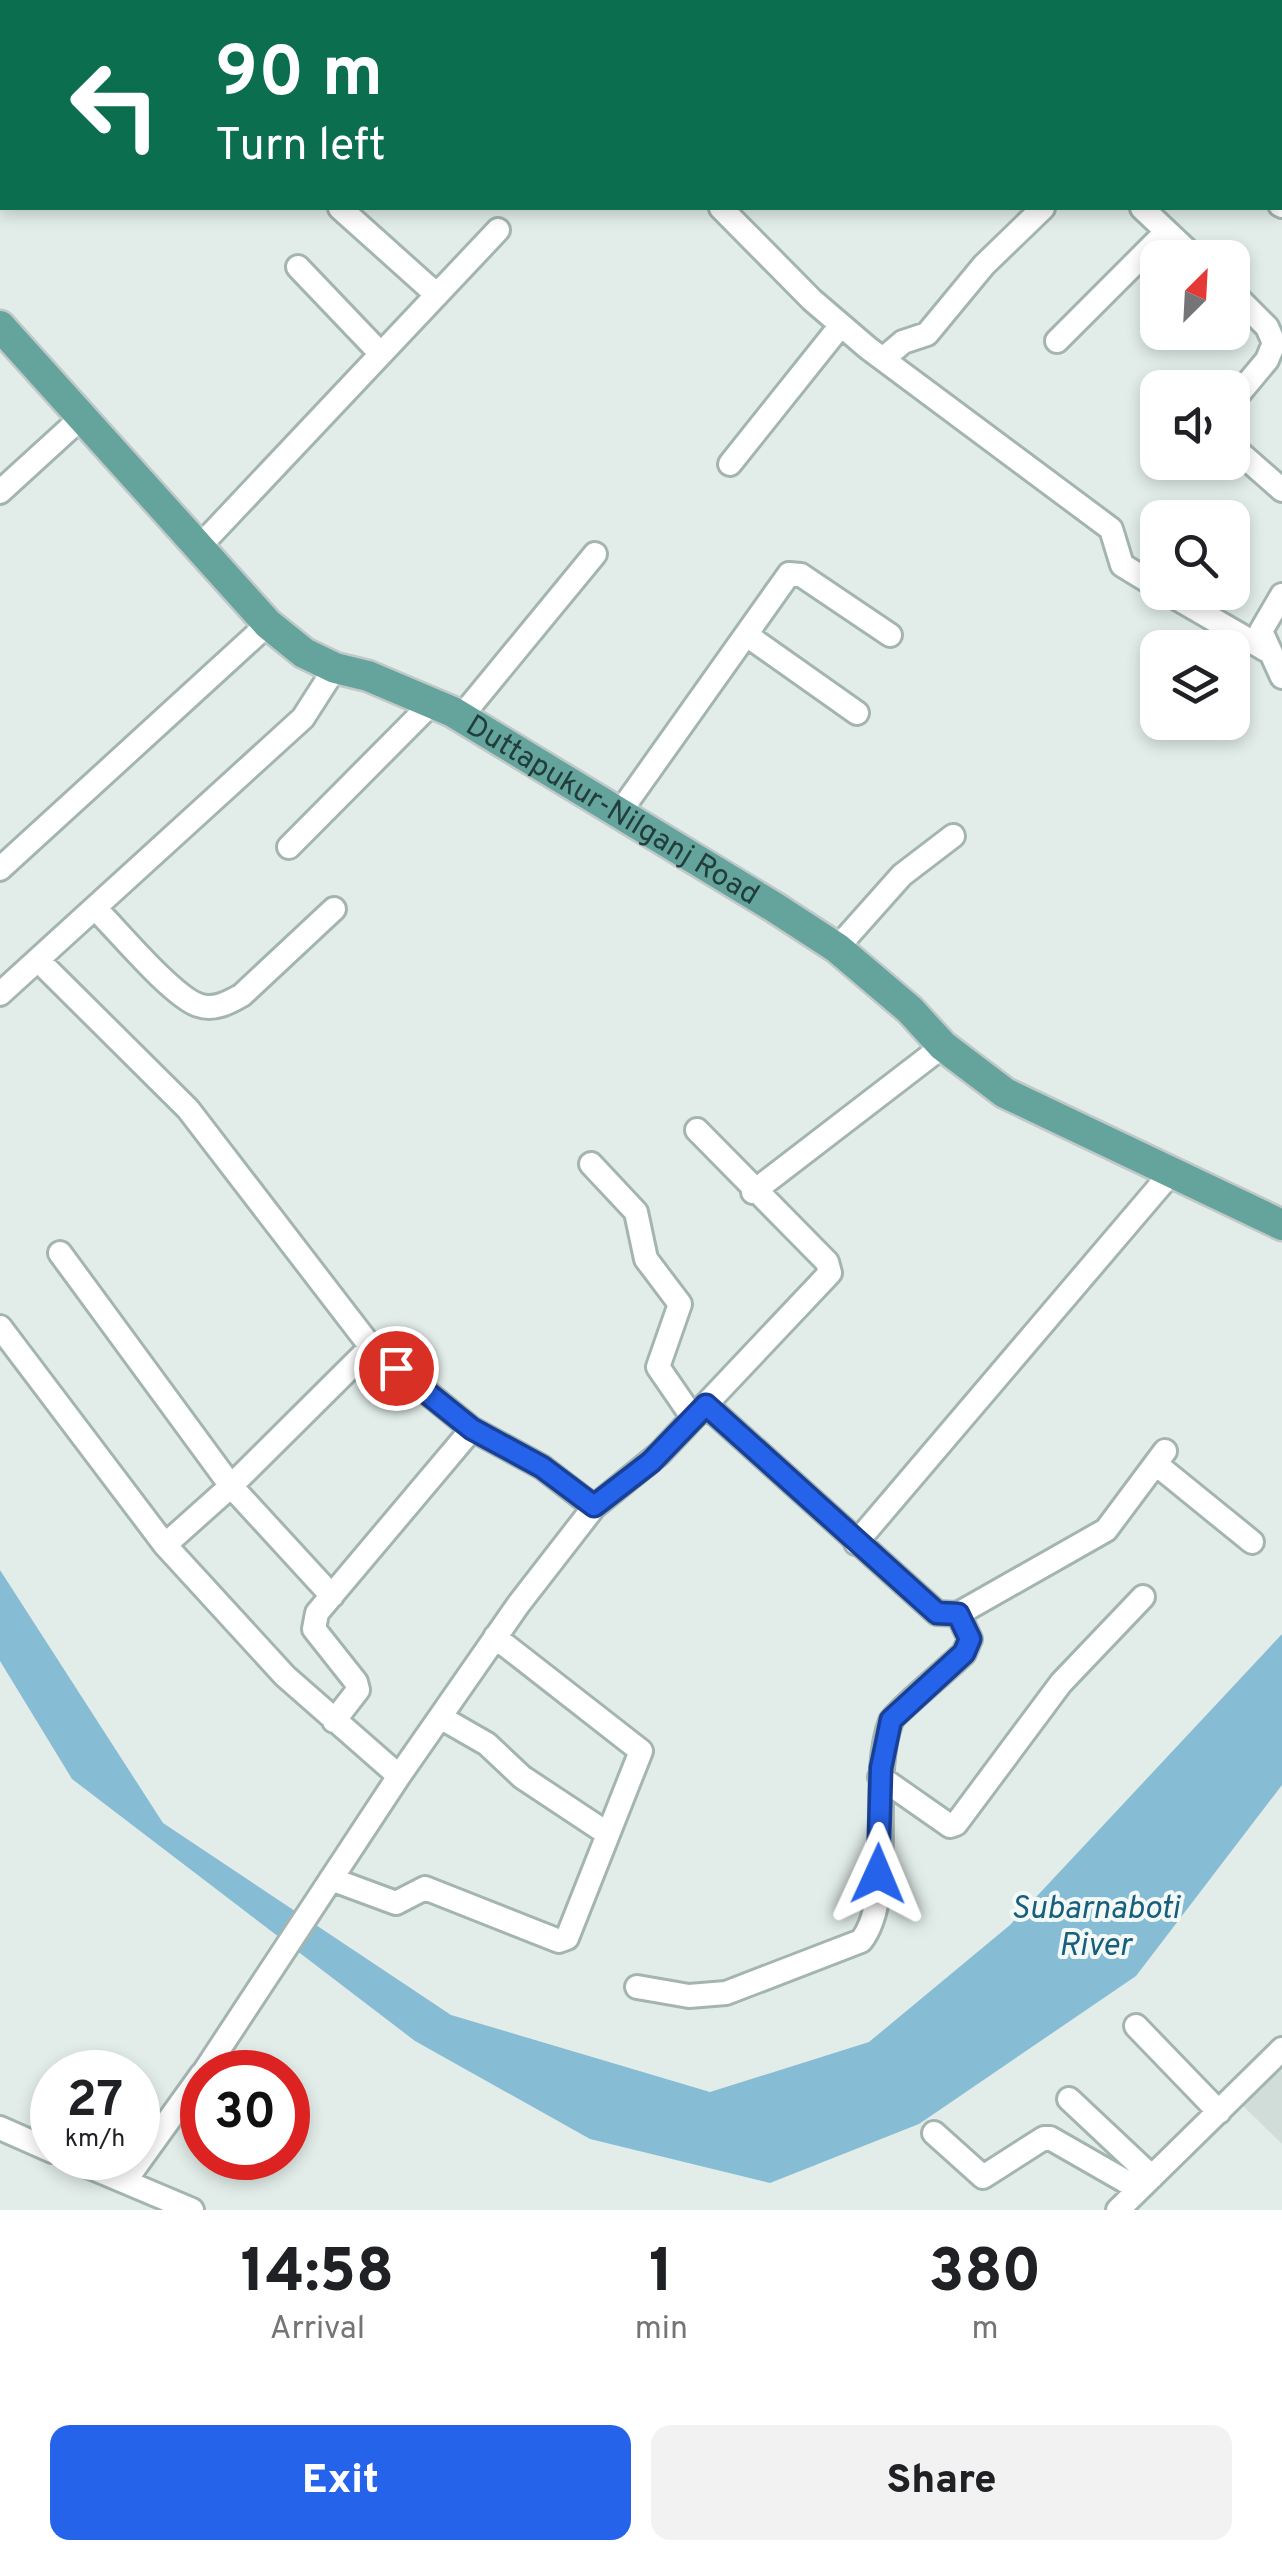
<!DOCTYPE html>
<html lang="en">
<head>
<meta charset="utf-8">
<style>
	:root { --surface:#fff; --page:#f2f2f2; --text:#202124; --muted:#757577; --accent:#2563eb }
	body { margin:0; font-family:Overpass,sans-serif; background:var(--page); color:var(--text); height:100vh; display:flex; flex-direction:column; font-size:38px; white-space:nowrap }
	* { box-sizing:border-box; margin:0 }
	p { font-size:32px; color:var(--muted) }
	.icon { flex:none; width:55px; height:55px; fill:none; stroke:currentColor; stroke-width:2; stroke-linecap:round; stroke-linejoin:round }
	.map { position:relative; height:2210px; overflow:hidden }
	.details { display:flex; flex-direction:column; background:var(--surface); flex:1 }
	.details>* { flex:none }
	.hud { position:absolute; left:0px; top:0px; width:1282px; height:210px; box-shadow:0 5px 15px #0003; background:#0b6e4f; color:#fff; overflow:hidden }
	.needle { width:65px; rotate:24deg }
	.controls { position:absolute; left:1140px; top:240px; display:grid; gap:20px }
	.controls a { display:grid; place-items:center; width:110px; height:110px; border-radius:20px; background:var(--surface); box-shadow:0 5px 15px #0003; font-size:50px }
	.speed { position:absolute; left:30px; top:2050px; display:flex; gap:20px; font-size:50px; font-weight:700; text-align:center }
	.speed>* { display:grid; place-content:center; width:130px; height:130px; border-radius:50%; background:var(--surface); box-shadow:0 5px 15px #0003; line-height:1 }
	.speed small { font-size:25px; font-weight:400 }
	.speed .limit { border:15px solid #d22; background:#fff; color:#111 }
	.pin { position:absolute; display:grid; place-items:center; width:85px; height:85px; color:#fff; margin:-42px; border:5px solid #fff; border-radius:50%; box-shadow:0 2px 10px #0007 }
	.me { position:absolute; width:110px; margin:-55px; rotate:1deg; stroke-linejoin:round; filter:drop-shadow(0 0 8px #0008) }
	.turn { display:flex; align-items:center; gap:35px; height:210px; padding:0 50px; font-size:45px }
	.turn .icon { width:130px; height:130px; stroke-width:2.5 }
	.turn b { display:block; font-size:70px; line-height:85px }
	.eta { display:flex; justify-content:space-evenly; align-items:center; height:170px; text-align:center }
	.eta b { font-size:60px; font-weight:800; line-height:70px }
	.primary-button { display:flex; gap:20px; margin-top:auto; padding:20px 50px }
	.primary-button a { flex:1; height:115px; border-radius:20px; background:var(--accent); color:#fff; font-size:40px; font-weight:800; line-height:115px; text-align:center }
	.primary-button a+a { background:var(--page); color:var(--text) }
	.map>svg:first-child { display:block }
	.built { fill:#d0ddd9 }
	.water { fill:#87bdd4 }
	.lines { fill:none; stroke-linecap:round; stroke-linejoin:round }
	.minor-casing { stroke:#a4b5b1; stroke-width:28 }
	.major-casing { stroke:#c1c9c8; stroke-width:35 }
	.minor { stroke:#fff; stroke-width:22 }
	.major { stroke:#64a49d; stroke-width:30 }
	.route-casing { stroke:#184099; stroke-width:25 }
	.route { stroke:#2563eb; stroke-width:18 }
	.labels { text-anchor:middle; stroke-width:8; stroke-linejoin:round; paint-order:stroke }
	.street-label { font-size:30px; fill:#213e3b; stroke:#f2f9f7 }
	.water-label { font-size:32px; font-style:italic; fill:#185e7d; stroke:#f2f9f7 }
</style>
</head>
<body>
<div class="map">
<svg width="1282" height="2210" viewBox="0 0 1282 2210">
	<rect width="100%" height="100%" fill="#e2ede9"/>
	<path class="built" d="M1282 2064V2144L1242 2105Z"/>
	<path class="water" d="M0 1570 163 1823 451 2015 710 2092 869 2042 1010 1925 1282 1634V1785L1136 1976 919 2124 770 2183 590 2139 415 2041 72 1779 0 1661Z"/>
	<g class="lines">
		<g class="minor-casing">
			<path id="minor" d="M799 0 801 2
				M118 2 119 0
				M487 2 490 0
				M1233 2 1235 0
				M0 77 2 79
				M1280 87 1282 89
				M0 161 2 159
				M1280 205 1282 206
				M340 208 437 295
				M721 208 812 300 868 348 1111 529 1122 565 1158 587
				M1142 208 1195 258
				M298 267 381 354
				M1232 292 1267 327 1274 343 1267 360 1232 402
				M1057 341 1166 232
				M883 359 903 342 927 334 984 265 1043 208
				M1232 446 1282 490
				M730 464 841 325
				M0 492 81 418
				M200 546 498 230
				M1166 592 1266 650
				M1282 595 1261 631 1282 677
				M748 636 857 713
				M461 717 595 554
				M620 812 789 574 801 575 890 635
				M289 847 432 703
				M0 869 268 624
				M96 909C118 931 172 996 198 1005 214 1011 230 1002 242 995L334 909
				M837 948 902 875 953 836
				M38 960 188 1109 371 1347 472 1429 542 1467 594 1507
				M0 994 303 718 335 668
				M591 1164 636 1212 646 1259 680 1304 658 1367 693 1418
				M753 1192 943 1046
				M60 1253 231 1486 332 1596
				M0 1327 165 1545 285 1676 399 1776
				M706 1405 937 1613 958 1614 1106 1530 1165 1451
				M1156 1464 1252 1542
				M856 1543 1171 1173
				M165 1545 231 1486 371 1347
				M440 1717 487 1744 522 1777 608 1834
				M334 1721 358 1690 356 1682 314 1629 317 1613 472 1429
				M880 1777 950 1826 956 1824 1061 1683 1143 1597
				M331 1879 396 1903 425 1888 559 1941 567 1938 641 1751 495 1637
				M637 1987 689 1996 726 1993 861 1941C897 1896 868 1780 891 1721 894 1714 952 1665 964 1653L970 1639 958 1614
				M1136 2026 1219 2112
				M204 2072 399 1776 518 1605 594 1507 659 1454 830 1273 827 1262 697 1130
				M1069 2099 1152 2177
				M0 2128 52 2151
				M934 2133 983 2177 1044 2138H1050L1139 2189
				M69 2158 192 2210
				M125 2181 202 2074
				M1118 2210 1282 2049"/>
		</g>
		<g class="major-casing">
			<g id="major">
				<path id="s1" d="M0 326 268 624 304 653 335 668 368 676 453 712 774 907 837 948 910 1010 943 1046 1005 1093 1282 1225"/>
			</g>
		</g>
		<use href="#minor" class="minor"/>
		<use href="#major" class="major"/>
	</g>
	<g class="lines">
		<g class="route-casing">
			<path id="route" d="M396 1368 472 1429 542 1467 594 1506 651 1462 706 1405 937 1613 958 1614 970 1639 964 1653 891 1720 881 1768 878 1874"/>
		</g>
		<use href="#route" class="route"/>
	</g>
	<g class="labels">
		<g class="street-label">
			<text dy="10" stroke="none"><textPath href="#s1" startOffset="795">Duttapukur-Nilganj Road</textPath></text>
		</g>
		<g class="water-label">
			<text x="1095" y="1918">Subarnaboti<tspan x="1095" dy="37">River</tspan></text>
		</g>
	</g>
</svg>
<div class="controls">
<a><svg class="needle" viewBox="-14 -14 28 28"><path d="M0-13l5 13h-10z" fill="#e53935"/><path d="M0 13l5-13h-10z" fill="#757577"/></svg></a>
<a><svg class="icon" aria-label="sound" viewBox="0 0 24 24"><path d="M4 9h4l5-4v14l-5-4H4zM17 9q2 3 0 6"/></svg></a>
<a><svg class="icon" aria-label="search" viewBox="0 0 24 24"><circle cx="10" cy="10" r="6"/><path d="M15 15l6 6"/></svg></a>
<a><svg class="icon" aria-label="layers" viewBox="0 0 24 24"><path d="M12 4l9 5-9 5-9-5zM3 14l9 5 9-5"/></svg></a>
</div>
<div class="speed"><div>27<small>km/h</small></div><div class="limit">30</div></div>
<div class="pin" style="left:396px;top:1368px;background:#d93025"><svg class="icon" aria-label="arrive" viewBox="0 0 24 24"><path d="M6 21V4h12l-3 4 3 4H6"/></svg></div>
<svg class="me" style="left:878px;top:1874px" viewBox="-20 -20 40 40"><path d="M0-17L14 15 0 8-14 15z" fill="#2563eb" stroke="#fff" stroke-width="4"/></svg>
<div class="hud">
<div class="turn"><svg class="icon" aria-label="left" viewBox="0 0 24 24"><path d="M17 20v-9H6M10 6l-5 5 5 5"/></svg><div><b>90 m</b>Turn left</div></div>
</div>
</div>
<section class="details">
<div class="eta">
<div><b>14:58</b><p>Arrival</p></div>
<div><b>1</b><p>min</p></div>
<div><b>380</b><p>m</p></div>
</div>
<div class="primary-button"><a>Exit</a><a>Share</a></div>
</section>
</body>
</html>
